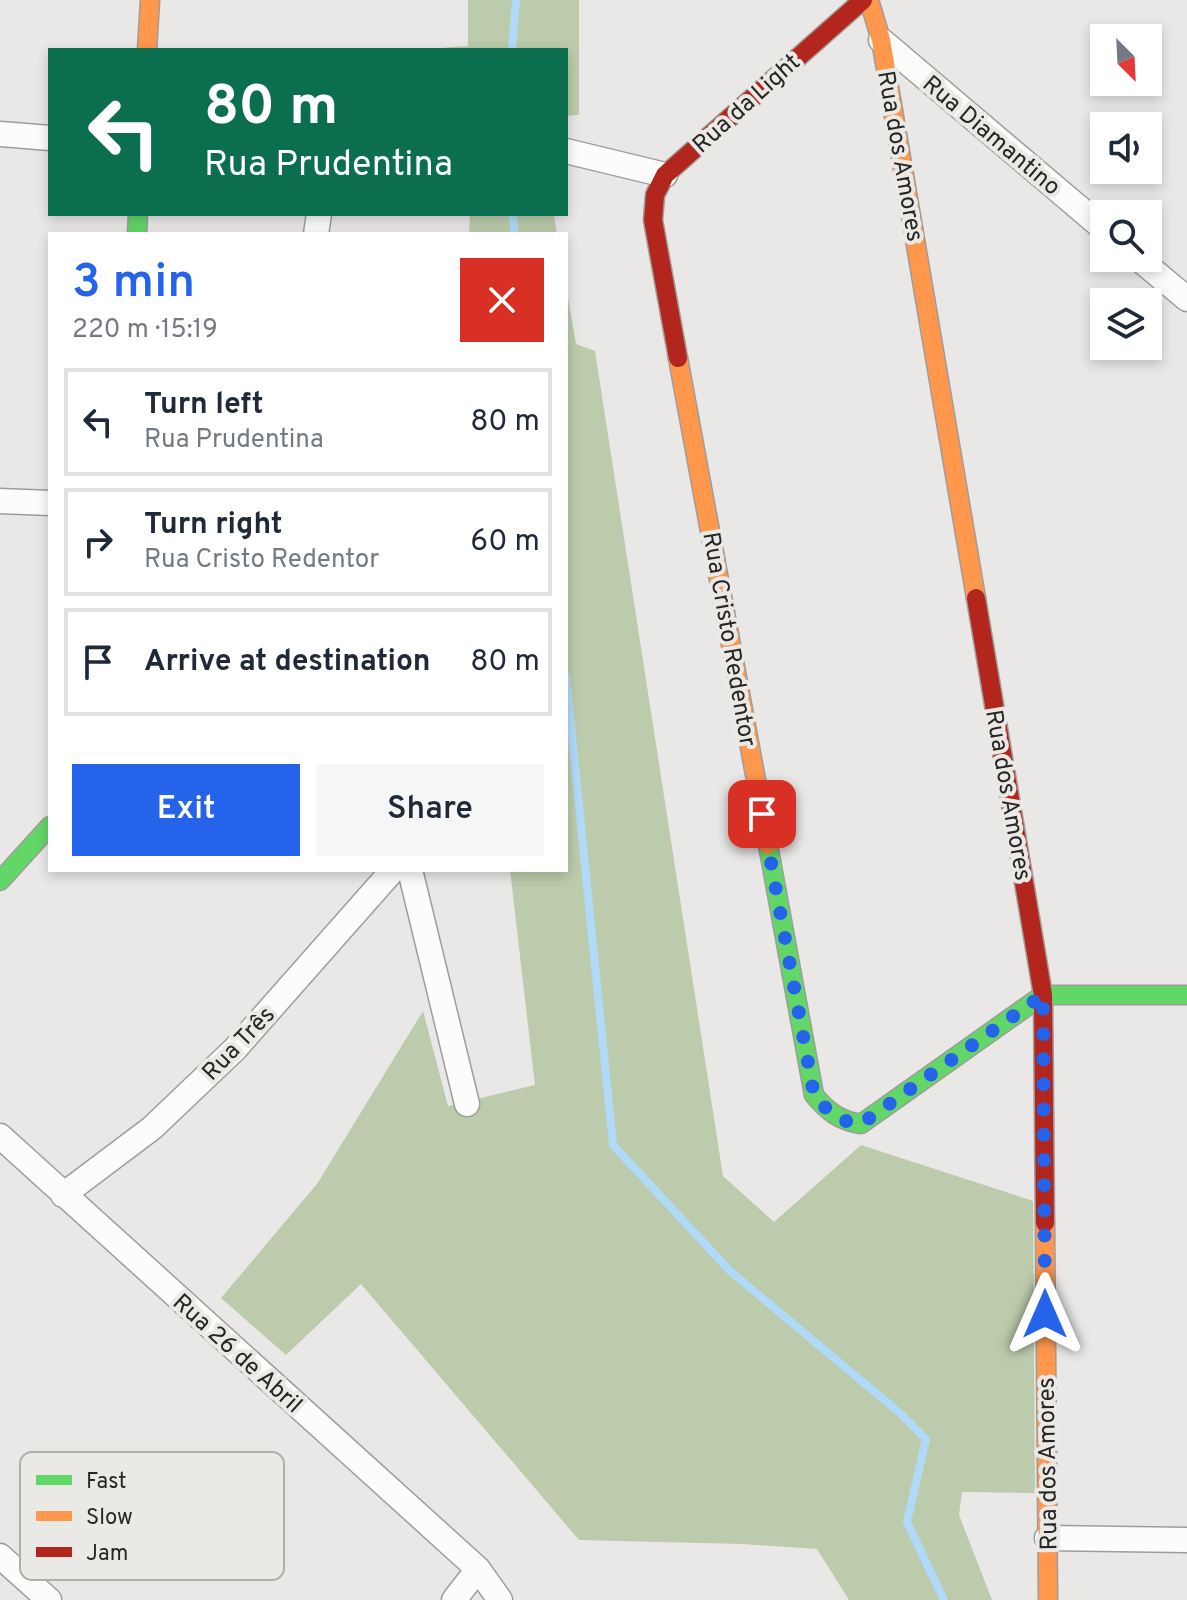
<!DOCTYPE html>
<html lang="en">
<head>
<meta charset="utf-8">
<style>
	:root { --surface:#fff; --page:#f6f6f7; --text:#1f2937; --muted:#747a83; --line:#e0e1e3; --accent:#2563eb }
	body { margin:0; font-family:Overpass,sans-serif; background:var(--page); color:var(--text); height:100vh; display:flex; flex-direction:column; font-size:30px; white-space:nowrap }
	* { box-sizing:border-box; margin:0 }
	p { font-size:26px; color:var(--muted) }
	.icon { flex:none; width:44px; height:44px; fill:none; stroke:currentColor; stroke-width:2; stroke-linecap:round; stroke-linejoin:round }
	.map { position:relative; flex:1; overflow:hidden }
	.panel { position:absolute; left:48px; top:232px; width:520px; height:640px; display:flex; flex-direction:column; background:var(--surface); border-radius:0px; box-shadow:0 4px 12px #0003 }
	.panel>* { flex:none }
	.guide { position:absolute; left:48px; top:48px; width:520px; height:168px; border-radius:0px; box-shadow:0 4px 12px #0003; background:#0b6e4f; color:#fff; overflow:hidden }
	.needle { width:52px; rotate:156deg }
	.controls { position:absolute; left:1090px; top:24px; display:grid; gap:16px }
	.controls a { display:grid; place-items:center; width:72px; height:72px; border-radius:0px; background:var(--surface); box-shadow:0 4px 12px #0003; font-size:40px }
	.pin { position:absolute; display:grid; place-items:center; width:68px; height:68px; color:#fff; margin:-34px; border-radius:16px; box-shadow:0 4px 12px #0006 }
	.me { position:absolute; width:88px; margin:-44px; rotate:0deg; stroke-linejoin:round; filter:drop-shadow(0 0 6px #0008) }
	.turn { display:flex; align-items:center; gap:28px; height:168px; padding:0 24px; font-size:36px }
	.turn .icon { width:104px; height:104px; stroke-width:2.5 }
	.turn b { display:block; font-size:56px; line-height:68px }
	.round { display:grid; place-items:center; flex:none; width:84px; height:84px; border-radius:0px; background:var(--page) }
	.summary { display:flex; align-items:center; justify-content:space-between; height:136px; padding:0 24px }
	h1 { font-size:48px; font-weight:600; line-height:60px; color:var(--accent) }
	.primary-button { display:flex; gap:16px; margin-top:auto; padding:16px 24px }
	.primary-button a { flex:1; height:92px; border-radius:0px; background:var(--accent); color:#fff; font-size:32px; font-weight:600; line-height:92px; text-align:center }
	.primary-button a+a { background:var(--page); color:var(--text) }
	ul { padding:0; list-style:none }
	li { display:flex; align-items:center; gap:24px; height:108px; margin:0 16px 12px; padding:0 8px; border:4px solid var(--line); border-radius:0px }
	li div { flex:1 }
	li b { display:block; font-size:30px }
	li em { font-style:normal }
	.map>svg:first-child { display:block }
	.forest { fill:#bbcbab }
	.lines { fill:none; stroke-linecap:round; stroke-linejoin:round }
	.stream { stroke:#b1daf8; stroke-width:8 }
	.street-casing { stroke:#9e9d9c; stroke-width:27 }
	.fast-casing { stroke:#9e9d9c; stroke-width:21 }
	.slow-casing { stroke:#9e9d9c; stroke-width:21 }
	.jam-casing { stroke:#9e9d9c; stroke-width:21 }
	.street { stroke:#fcfcfb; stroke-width:24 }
	.fast { stroke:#63d668; stroke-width:18 }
	.slow { stroke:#ff974d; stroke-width:18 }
	.jam { stroke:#b3261e; stroke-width:18 }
	.route { stroke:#2563eb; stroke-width:14; stroke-dasharray:0 25.2 }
	.labels { text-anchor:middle; stroke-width:8; stroke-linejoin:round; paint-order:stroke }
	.street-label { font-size:24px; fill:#262624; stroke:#ebe9e5 }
	.key { fill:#ebe9e5; stroke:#b0aeab; stroke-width:2 }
	.key-label { font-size:22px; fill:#262624 }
</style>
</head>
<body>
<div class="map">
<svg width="1187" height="1600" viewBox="0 0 1187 1600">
	<rect width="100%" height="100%" fill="#eae8e6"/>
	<path class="forest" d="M468 0H579V115L566 116V50H412L468 46Z
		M470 214H554L557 234H469Z
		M566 286 576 344 595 351 723 1176 774 1222 861 1145 1033 1201 1035 1493 962 1492 959 1515 992 1600H849L817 1549 742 1544 579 1540 361 1284 286 1355 221 1298 317 1184 423 1011 448 1106 535 1085 510 870H566Z"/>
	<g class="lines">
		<path class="stream" d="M512 50 516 0
			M512 214 515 234
			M566 676 613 1145 730 1271 900 1413 926 1439 907 1522 944 1600"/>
		<g class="street-casing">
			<path id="street" d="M881 40 1104 229
				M0 134 50 138
				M566 151 665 175
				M316 234 319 214
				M1138 258 1187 299
				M0 501 50 503
				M410 870 467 1104
				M0 1136 478 1569 500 1600
				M63 1195 152 1128 235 1049 393 870
				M1047 1538 1187 1540
				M0 1556 49 1600
				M454 1600 478 1569"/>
		</g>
		<g class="fast-casing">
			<path id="fast" d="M137 234 138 214
				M768 845 814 1095C827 1111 840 1121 861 1124L1043 995H1187
				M0 881 50 826"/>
		</g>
		<g class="slow-casing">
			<path id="slow" d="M869 0 881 40 976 598
				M147 50 150 0
				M678 358 768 845
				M1045 1223 1048 1600"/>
		</g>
		<g class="jam-casing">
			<path id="jam" d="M678 358 653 220 655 195 665 175 863 0
				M976 598 1043 995 1045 1223"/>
		</g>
		<use href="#street" class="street"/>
		<use href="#fast" class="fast"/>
		<use href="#slow" class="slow"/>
		<use href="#jam" class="jam"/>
	</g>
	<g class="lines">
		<path class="route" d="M762 814 814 1095C828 1112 839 1122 861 1124L1043 995 1045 1314"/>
	</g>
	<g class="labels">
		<g class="street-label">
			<text transform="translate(746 103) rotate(-42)" y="8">Rua da Light</text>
			<text transform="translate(992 135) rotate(40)" y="8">Rua Diamantino</text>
			<text transform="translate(901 156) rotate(80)" y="8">Rua dos Amores</text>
			<text transform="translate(730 639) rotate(80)" y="8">Rua Cristo Redentor</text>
			<text transform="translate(1009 795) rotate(80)" y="8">Rua dos Amores</text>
			<text transform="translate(238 1043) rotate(-46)" y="8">Rua Três</text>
			<text transform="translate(238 1353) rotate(42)" y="8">Rua 26 de Abril</text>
			<text transform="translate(1047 1464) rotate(-91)" y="8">Rua dos Amores</text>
		</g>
	</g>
	<rect x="20" y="1452" width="264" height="128" rx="12" class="key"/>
	<rect x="36" y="1475" width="36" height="10" fill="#63d668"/>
	<rect x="36" y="1511" width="36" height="10" fill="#ff974d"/>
	<rect x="36" y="1547" width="36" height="10" fill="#b3261e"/>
	<g class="key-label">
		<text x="86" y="1488">Fast</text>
		<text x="86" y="1524">Slow</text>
		<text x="86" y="1560">Jam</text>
	</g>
</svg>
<div class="controls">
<a><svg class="needle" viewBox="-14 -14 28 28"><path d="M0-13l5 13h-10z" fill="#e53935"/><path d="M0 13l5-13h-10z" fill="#747a83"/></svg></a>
<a><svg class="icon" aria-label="sound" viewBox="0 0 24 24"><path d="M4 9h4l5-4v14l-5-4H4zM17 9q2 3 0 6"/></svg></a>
<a><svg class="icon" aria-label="search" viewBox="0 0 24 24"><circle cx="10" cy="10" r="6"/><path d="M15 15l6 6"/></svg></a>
<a><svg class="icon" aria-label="layers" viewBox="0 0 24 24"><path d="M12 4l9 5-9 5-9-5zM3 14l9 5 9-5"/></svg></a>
</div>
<div class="pin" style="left:762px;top:814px;background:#d93025"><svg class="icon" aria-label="arrive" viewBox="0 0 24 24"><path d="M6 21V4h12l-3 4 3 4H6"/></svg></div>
<svg class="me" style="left:1045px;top:1314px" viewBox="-20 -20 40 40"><path d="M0-17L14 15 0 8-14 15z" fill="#2563eb" stroke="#fff" stroke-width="4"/></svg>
<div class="guide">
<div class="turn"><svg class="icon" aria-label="left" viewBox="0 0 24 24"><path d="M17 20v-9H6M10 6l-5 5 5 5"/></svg><div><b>80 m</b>Rua Prudentina</div></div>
</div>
<section class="panel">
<div class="summary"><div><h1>3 min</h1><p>220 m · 15:19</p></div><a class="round" style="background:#d93025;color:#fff"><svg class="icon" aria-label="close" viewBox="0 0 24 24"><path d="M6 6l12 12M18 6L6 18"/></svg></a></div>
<ul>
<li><svg class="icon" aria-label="left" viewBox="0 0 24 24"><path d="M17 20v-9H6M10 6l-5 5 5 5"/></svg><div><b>Turn left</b><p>Rua Prudentina</p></div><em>80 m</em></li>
<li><svg class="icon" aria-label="right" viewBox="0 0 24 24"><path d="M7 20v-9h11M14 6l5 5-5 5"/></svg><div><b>Turn right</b><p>Rua Cristo Redentor</p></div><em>60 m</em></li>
<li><svg class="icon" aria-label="arrive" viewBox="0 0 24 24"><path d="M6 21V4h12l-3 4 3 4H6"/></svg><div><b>Arrive at destination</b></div><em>80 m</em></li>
</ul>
<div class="primary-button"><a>Exit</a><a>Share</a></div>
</section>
</div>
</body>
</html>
